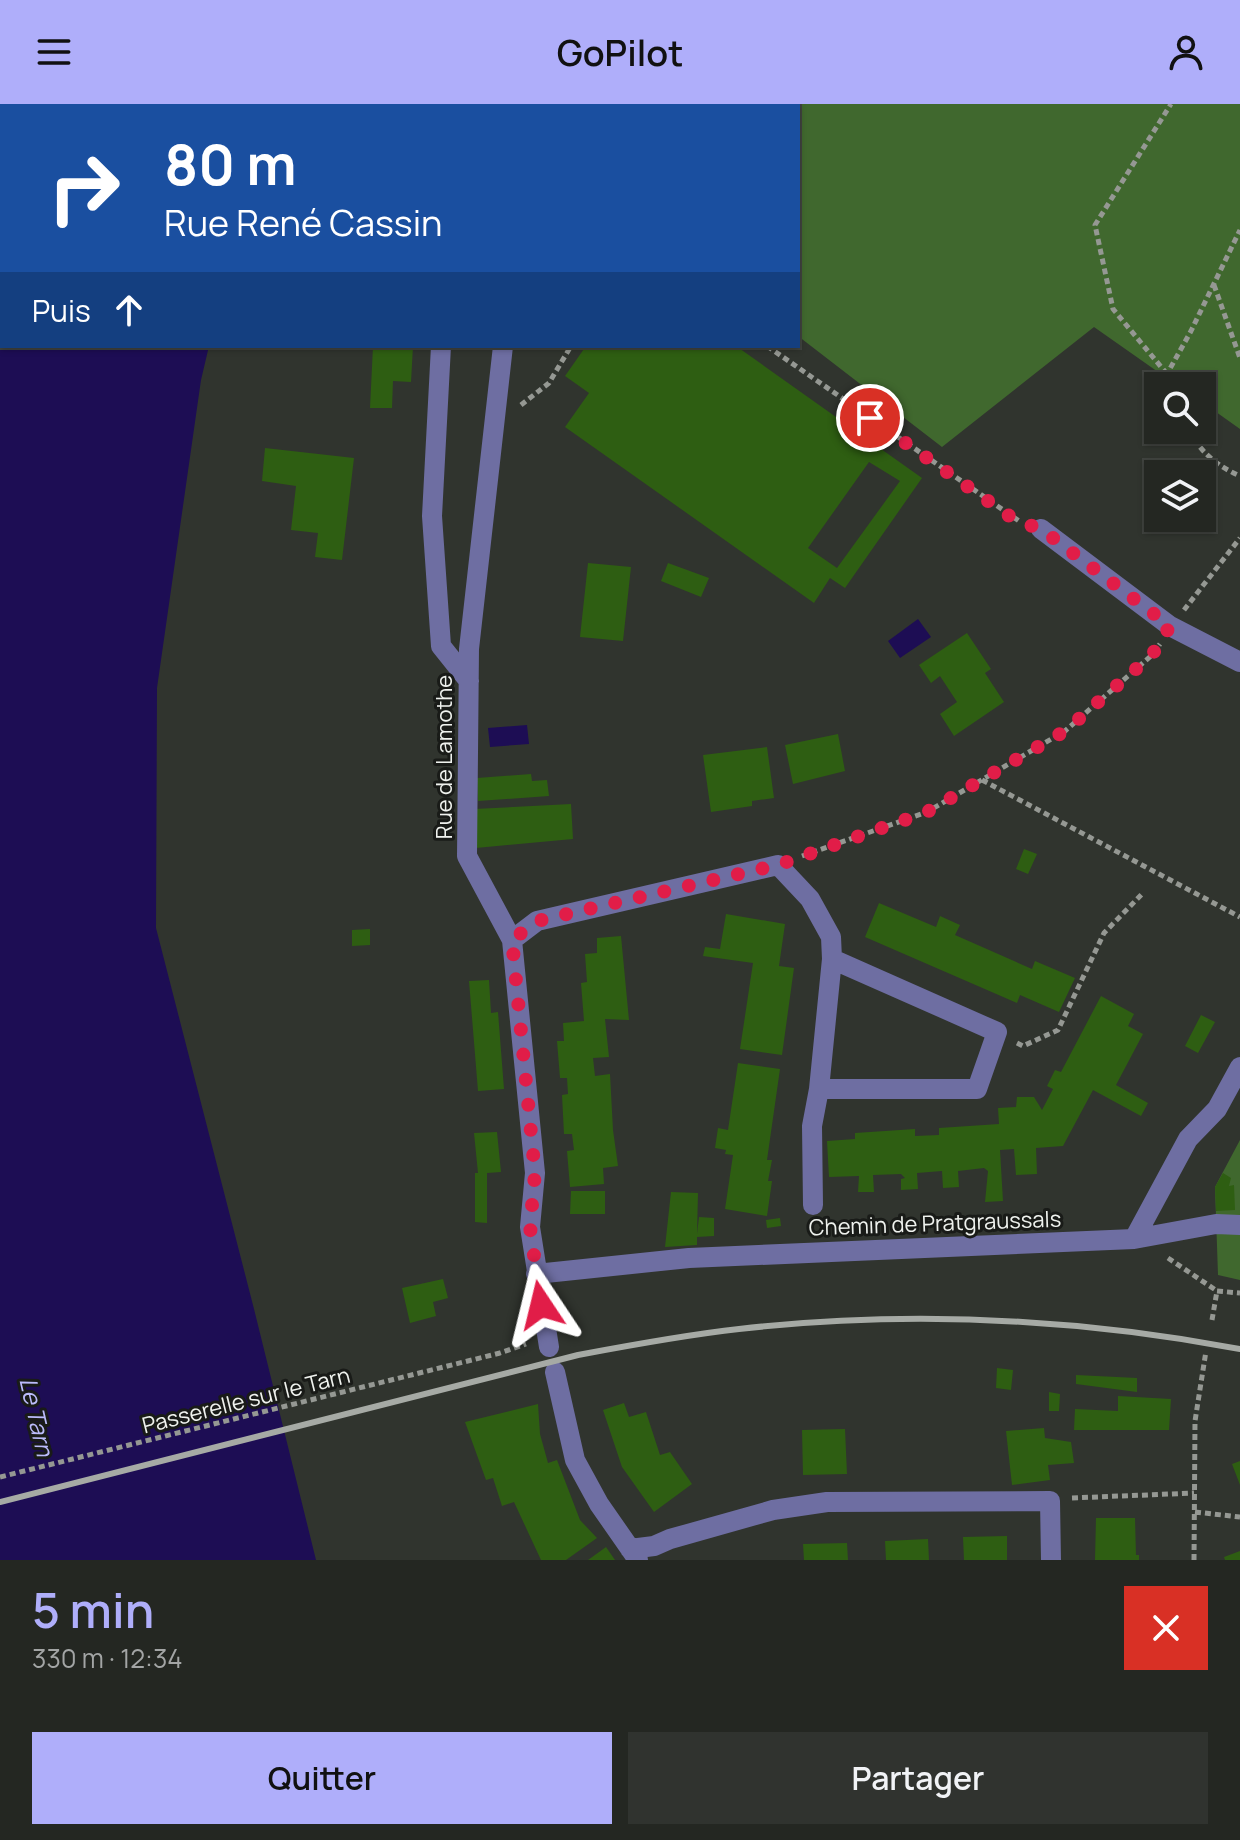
<!DOCTYPE html>
<html lang="fr">
<head>
<meta charset="utf-8">
<style>
	:root { --surface:#242722; --page:#30332f; --text:#f1f3f6; --muted:#a3a5a5; --line:#414440; --accent:#afaefa }
	body { margin:0; font-family:Manrope,sans-serif; background:var(--page); color:var(--text); height:100vh; display:flex; flex-direction:column; font-size:30px; white-space:nowrap }
	* { box-sizing:border-box; margin:0 }
	p { font-size:26px; color:var(--muted) }
	.icon { flex:none; width:44px; height:44px; fill:none; stroke:currentColor; stroke-width:2; stroke-linecap:round; stroke-linejoin:round }
	.map { position:relative; height:1456px; overflow:hidden }
	.side { display:flex; flex-direction:column; background:var(--surface); flex:1 }
	.side>* { flex:none }
	.top-card { position:absolute; left:0px; top:0px; width:800px; height:244px; box-shadow:0 2px 6px #0004,0 0 0 2px var(--line); background:#1a4fa0; color:#fff; overflow:hidden }
	.buttons { position:absolute; left:1144px; top:268px; display:grid; gap:16px }
	.buttons a { display:grid; place-items:center; width:72px; height:72px; border-radius:0px; background:var(--surface); box-shadow:0 2px 6px #0004,0 0 0 2px var(--line); font-size:40px }
	.pin { position:absolute; display:grid; place-items:center; width:68px; height:68px; color:#fff; margin:-34px; border:4px solid #fff; border-radius:50%; box-shadow:0 2px 8px #0007 }
	.me { position:absolute; width:88px; margin:-44px; rotate:350deg; stroke-linejoin:round; filter:drop-shadow(0 0 6px #0008) }
	.turn { display:flex; align-items:center; gap:28px; height:168px; padding:0 32px; font-size:36px }
	.turn .icon { width:104px; height:104px; stroke-width:2.5 }
	.turn b { display:block; font-size:56px; line-height:68px }
	.then { display:flex; align-items:center; height:76px; padding:0 32px; background:#0003; gap:16px; font-size:30px }
	.round { display:grid; place-items:center; flex:none; width:84px; height:84px; border-radius:0px; background:var(--page) }
	.headline { display:flex; align-items:center; justify-content:space-between; height:136px; padding:0 32px }
	h1 { font-size:48px; font-weight:600; line-height:60px; color:var(--accent) }
	.button { display:flex; gap:16px; margin-top:auto; padding:16px 32px }
	.button a { flex:1; height:92px; border-radius:0px; background:var(--accent); color:#111; font-size:32px; font-weight:600; line-height:92px; text-align:center }
	.button a+a { background:var(--page); color:var(--text) }
	header { display:flex; justify-content:space-between; align-items:center; height:104px; padding:0 32px; background:var(--accent); color:#111; font-size:36px; font-weight:600 }
	.map>svg:first-child { display:block }
	.green { fill:#40682e }
	.water { fill:#1d0d54 }
	.building { fill:#2e5e12; fill-rule:evenodd }
	.lines { fill:none; stroke-linecap:round; stroke-linejoin:round }
	.path { stroke:#959893; stroke-width:5; stroke-dasharray:6 4; stroke-linecap:butt }
	.minor { stroke:#6e6ea2; stroke-width:20 }
	.rail { stroke:#a6aaa5; stroke-width:6 }
	.route { stroke:#e11d48; stroke-width:14; stroke-dasharray:0 25.2 }
	.labels { text-anchor:middle; stroke-width:6; stroke-linejoin:round; paint-order:stroke }
	.street-label { font-size:22px; fill:#eff2ee; stroke:#191b18 }
	.water-label { font-size:24px; font-style:italic; fill:#bbbbfa; stroke:#191b18 }
</style>
</head>
<body>
<header><svg class="icon" aria-label="menu" viewBox="0 0 24 24"><path d="M4 6h16M4 12h16M4 18h16"/></svg>GoPilot<svg class="icon" aria-label="person" viewBox="0 0 24 24"><circle cx="12" cy="8" r="4"/><path d="M4 21q1-7 8-7t8 7"/></svg></header>
<div class="map">
<svg width="1240" height="1456" viewBox="0 0 1240 1456">
	<rect width="100%" height="100%" fill="#30342e"/>
	<path class="green" d="M799 0H1240V325L1202 298V282H1178L1094 223 942 343 798 232Z
		M1240 1036V1176L1218 1171 1215 1083Z"/>
	<path class="water" d="M0 0H301L2 2V242H209L201 276 157 584 156 824 254 1205 316 1456H0Z
		M918 515 931 533 900 554 888 537Z
		M527 621 529 640 490 643 488 624Z"/>
	<path class="building" d="M373 242H413L411 278 393 277 392 304H370Z
		M586 242H736L922 374 845 484 830 474 814 499 565 323 589 289 565 272ZM869 358 900 377 837 464 808 444Z
		M265 344 354 354 342 456 315 453 318 429 291 426 296 382 262 377Z
		M588 459 631 463 623 537 580 533Z
		M668 459 709 474 701 493 661 477Z
		M967 529 991 565 985 569 1004 598 954 632 940 610 957 598 940 572 931 579 919 561Z
		M838 630 845 667 793 680 785 641Z
		M767 643 774 694 752 697V702L711 708 703 651Z
		M531 670 532 677 547 676 549 692 478 697 477 674Z
		M571 700 573 735 476 744 474 705Z
		M1024 745 1037 750 1028 770 1016 765Z
		M879 799 936 823 940 812 960 821 955 831 1032 865 1035 857 1075 874 1059 908 1020 891 1017 899 865 833Z
		M726 810 785 820 779 862 794 864 782 951 740 945 753 859 703 852 705 843 720 845Z
		M370 825V841L352 842V826Z
		M621 832 629 916 605 915 609 953 593 954 595 972 610 970 613 1026 618 1062 603 1064 604 1080 570 1083 567 1047 574 1046 572 1030H564L562 991 568 990 567 974H560L557 937H564L563 919 584 917 581 879 587 878 585 850 597 849V834Z
		M489 876 491 909 498 908 504 985 478 987 469 877Z
		M1101 892 1134 910 1128 922 1143 930 1116 981 1148 999 1141 1012 1093 986 1063 1042 1036 1044 1037 1070 1016 1071 1014 1045 1000 1046 1003 1097 985 1098 988 1067 984 1064 958 1067 959 1083 943 1084 942 1067 917 1069 918 1085 901 1086V1075L905 1074 901 1070 873 1071 874 1088H858L859 1072 829 1073 827 1037 855 1035V1029L915 1025V1032L939 1031V1024L999 1020 998 1004 1016 1003 1017 993H1034L1042 1006 1053 985 1047 982 1055 966 1061 968Z
		M1201 911 1215 918 1198 949 1185 942Z
		M738 959 780 965 767 1056H772L768 1077H772L767 1112 725 1105 733 1051 725 1050 726 1046 715 1044 718 1024 728 1026Z
		M497 1028 501 1068 487 1069V1119L475 1118V1069H478L474 1029Z
		M1223 1069 1231 1074 1229 1082 1234 1081 1235 1106 1216 1107 1215 1083Z
		M571 1087H605V1110H570Z
		M671 1088 698 1089 697 1130 699 1113 714 1114V1132L697 1133V1141L665 1143Z
		M780 1114 781 1122 767 1124 766 1116Z
		M443 1175 448 1194 433 1198 436 1212 410 1219 402 1184Z
		M997 1264 1013 1266 1011 1286 996 1284Z
		M1076 1271 1137 1274V1288L1076 1280Z
		M1049 1288 1060 1290 1059 1307H1049Z
		M1118 1292 1171 1295 1169 1326H1074L1075 1305 1118 1307Z
		M624 1299 629 1313 646 1308 660 1351 670 1348 692 1380 654 1408 622 1363 603 1306Z
		M538 1300 540 1330 548 1359 557 1356 580 1416 597 1434 566 1456H541L514 1398 502 1402 493 1374 486 1376 465 1318Z
		M1044 1324 1045 1334 1071 1338 1074 1359 1048 1361 1050 1376 1012 1381 1006 1327Z
		M845 1325 847 1370 803 1371 802 1326Z
		M1240 1357V1381L1232 1360Z
		M1096 1414H1135L1136 1451H1139V1456H1095Z
		M1007 1432V1456H964L963 1433Z
		M928 1435 929 1456H886L885 1437Z
		M847 1439 848 1456H804L803 1440Z
		M606 1443 615 1456H588Z
		M1240 1447V1456H1225L1224 1453Z"/>
	<g class="lines">
		<path class="path" d="M1214 181 1240 254
			M767 242 1019 417
			M1167 270 1113 205 1095 121 1171 0
			M1172 282 1167 270 1191 227 1240 126
			M521 301 549 279 571 242
			M1190 326C1199 348 1219 363 1240 372
			M1184 506 1240 434
			M982 676 1240 813
			M802 752 927 708 1065 627 1152 551 1160 540
			M1017 939 1023 942 1058 926 1104 829 1142 790
			M1168 1154 1217 1187
			M1217 1187 1240 1189
			M1212 1216 1217 1187
			M0 1373 500 1249 526 1240
			M1072 1394 1194 1389
			M1195 1408 1240 1413
			M1194 1456 1195 1317 1206 1247"/>
		<path class="minor" d="M539 2V0
			M707 2 710 0
			M441 242 432 412 441 542 469 577
			M503 242 469 545 467 752 512 836 535 1069 530 1123 549 1243
			M1041 425 1170 522 1240 558
			M512 836 537 817 778 761 810 795 831 833 832 855 819 985 812 1022 813 1101
			M819 985H977L997 928 832 855
			M1134 1135 1188 1035 1217 1005 1240 963
			M536 1170 689 1154 1134 1135 1216 1120 1240 1121
			M555 1268 575 1356 599 1400 638 1456
			M630 1445 654 1442 670 1435 773 1406 827 1398 1050 1397 1051 1456"/>
		<path class="rail" d="M0 1398 578 1251C631 1241 685 1231 739 1225 907 1206 1074 1214 1240 1245"/>
	</g>
	<g class="lines">
		<path class="route" d="M541 1201 530 1123 535 1069 512 836 537 817 778 761 927 708 1065 627 1152 551 1170 522 1041 425 1015 416 870 314"/>
	</g>
	<g class="labels">
		<g class="street-label">
			<text transform="translate(444 653) rotate(-90)" y="8">Rue de Lamothe</text>
			<text transform="translate(935 1119) rotate(-2)" y="8">Chemin de Pratgraussals</text>
			<text transform="translate(246 1296) rotate(-14)" y="8">Passerelle sur le Tarn</text>
		</g>
		<g class="water-label">
			<text transform="translate(36 1313) rotate(77)" y="8">Le Tarn</text>
		</g>
	</g>
</svg>
<div class="buttons">
<a><svg class="icon" aria-label="search" viewBox="0 0 24 24"><circle cx="10" cy="10" r="6"/><path d="M15 15l6 6"/></svg></a>
<a><svg class="icon" aria-label="layers" viewBox="0 0 24 24"><path d="M12 4l9 5-9 5-9-5zM3 14l9 5 9-5"/></svg></a>
</div>
<div class="pin" style="left:870px;top:314px;background:#d93025"><svg class="icon" aria-label="arrive" viewBox="0 0 24 24"><path d="M6 21V4h12l-3 4 3 4H6"/></svg></div>
<svg class="me" style="left:541px;top:1201px" viewBox="-20 -20 40 40"><path d="M0-17L14 15 0 8-14 15z" fill="#e11d48" stroke="#fff" stroke-width="4"/></svg>
<div class="top-card">
<div class="turn"><svg class="icon" aria-label="right" viewBox="0 0 24 24"><path d="M7 20v-9h11M14 6l5 5-5 5"/></svg><div><b>80 m</b>Rue René Cassin</div></div>
<div class="then">Puis<svg class="icon" aria-label="ahead" viewBox="0 0 24 24"><path d="M12 20V5M6 11l6-6 6 6"/></svg></div>
</div>
</div>
<section class="side">
<div class="headline"><div><h1>5 min</h1><p>330 m · 12:34</p></div><a class="round" style="background:#d93025;color:#fff"><svg class="icon" aria-label="close" viewBox="0 0 24 24"><path d="M6 6l12 12M18 6L6 18"/></svg></a></div>
<div class="button"><a>Quitter</a><a>Partager</a></div>
</section>
</body>
</html>
